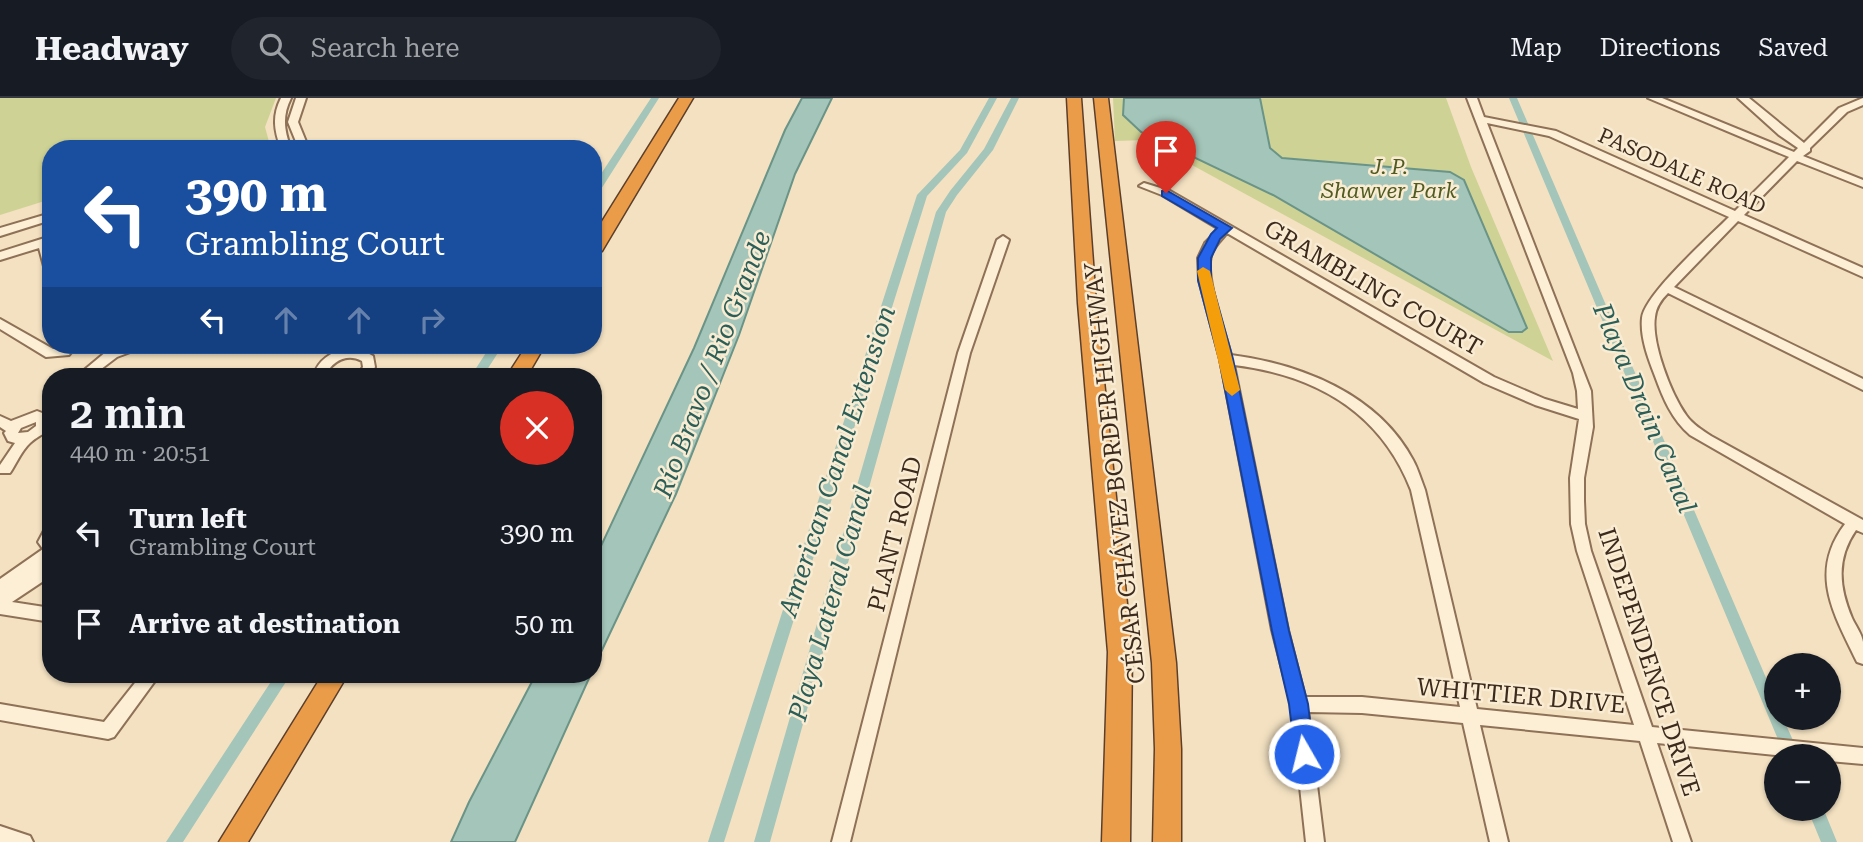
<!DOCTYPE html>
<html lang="en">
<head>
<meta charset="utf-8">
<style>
	:root { --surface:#171b24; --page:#20242c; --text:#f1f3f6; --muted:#9ea1a6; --line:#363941 }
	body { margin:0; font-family:"Roboto Serif",serif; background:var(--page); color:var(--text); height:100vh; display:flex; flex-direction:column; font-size:26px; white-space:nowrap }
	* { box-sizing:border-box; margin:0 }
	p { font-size:23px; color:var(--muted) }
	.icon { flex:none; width:38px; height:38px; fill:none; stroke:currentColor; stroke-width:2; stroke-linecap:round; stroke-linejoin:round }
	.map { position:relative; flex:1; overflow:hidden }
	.side { position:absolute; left:42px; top:270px; width:560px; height:315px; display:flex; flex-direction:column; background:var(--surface); border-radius:28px; box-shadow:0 2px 5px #0004 }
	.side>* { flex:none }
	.guide { position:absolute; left:42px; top:42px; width:560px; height:214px; border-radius:28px; box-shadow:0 2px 5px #0004; background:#1a4fa0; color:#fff; overflow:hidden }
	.controls { position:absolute; left:1764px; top:555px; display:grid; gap:14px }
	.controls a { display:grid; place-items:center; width:77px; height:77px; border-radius:50%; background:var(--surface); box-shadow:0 2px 5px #0004; font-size:35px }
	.pin { position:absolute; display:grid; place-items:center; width:60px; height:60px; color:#fff; margin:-72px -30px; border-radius:50% 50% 50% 0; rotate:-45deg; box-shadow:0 0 7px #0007 }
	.pin .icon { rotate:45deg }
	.me { position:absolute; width:77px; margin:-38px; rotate:352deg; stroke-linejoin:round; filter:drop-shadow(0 0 5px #0008) }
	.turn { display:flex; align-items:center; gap:24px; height:147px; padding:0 28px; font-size:32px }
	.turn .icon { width:91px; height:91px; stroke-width:2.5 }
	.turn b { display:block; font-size:49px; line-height:60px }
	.lanes { display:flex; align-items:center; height:66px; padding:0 28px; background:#0003; justify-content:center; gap:35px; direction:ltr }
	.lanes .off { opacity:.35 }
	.round { display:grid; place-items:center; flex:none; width:74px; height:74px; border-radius:37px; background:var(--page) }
	.overview { display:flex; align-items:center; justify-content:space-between; height:119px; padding:0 28px }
	h1 { font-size:42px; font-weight:600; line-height:52px }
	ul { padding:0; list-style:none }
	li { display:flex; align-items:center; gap:21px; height:91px; padding:0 28px }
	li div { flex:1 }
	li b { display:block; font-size:26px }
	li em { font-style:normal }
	header { display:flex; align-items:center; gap:42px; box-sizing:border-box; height:98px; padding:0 35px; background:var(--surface); border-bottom:2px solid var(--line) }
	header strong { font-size:33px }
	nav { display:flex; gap:38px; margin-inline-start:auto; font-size:24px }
	.search { width:490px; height:63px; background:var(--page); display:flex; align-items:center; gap:18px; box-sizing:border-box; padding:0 24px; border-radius:38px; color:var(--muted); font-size:26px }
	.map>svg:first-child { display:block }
	.green { fill:#ced294 }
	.water { fill:#a4c5b9; stroke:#6a9487; stroke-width:2 }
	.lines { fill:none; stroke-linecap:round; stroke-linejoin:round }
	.canal { fill:#a4c5b9; fill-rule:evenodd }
	.minor-casing { stroke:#8e7156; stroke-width:4 }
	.highway-casing { stroke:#5c3f2b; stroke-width:3 }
	.minor { fill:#fcefd5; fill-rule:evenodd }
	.highway { fill:#eb9c49; fill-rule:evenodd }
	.route { fill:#2563eb; stroke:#184099; stroke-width:2 }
	.slow { fill:#f59e0b }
	.labels { text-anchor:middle; stroke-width:5; stroke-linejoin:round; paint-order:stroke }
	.far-park-label { font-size:21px; font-style:italic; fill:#4f5b21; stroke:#f9ecd2 }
	.far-street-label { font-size:21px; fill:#3c2a1c; stroke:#f9ecd2 }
	.street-label { font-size:24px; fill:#3c2a1c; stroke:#f9ecd2 }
	.water-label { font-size:26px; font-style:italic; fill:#2a5e58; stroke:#f9ecd2 }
</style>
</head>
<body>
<header>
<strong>Headway</strong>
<div class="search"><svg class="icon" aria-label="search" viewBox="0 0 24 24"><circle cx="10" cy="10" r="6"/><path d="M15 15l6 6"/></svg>Search here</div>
<nav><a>Map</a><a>Directions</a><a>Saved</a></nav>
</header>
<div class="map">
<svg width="1863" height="744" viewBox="0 0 1863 744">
	<rect width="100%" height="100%" fill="#f3e1c1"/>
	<path class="green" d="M0 0H276L265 29 271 51H51V101L0 117Z
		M1113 0H1446L1471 69 1553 263 1146 42 1115 43Z"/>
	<path class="water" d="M802 0H832L795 76 739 237 676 396 593 571V465L694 250 785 32Z
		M1124 0H1260L1270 50 1282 60 1450 74 1464 82 1527 230 1522 234H1509L1273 97 1141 34 1123 17Z
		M536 576H591L515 744H451L469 704Z"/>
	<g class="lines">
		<path class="canal" d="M651 0H659L598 96 593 99V88Z
			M989 0H997L967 55 927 98 724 744H708L917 97 960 52Z
			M1011 0H1019L993 52 957 97 946 114 770 744H754L936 114 950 93 984 51Z
			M1509 0H1517L1776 603V620H1783L1800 658H1785Z
			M491 247H503L483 278H471Z
			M276 576H291L183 744H166Z
			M1807 710H1823L1837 744H1821Z"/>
		<g class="minor-casing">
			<path id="minor" d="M281 0H291C282 18 284 32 291 51H281C274 32 272 18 281 0Z
				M296 0H306L298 24 309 51H299L288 24Z
				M1467 0H1477L1484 19 1556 33 1735 113 1789 59 1648 0H1662L1794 54 1798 50 1779 37 1738 0H1749L1804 45 1839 10 1863 0V7L1847 14 1810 50V53L1803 58 1863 82V89L1797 63 1744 117 1863 170V179L1738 123 1674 189 1863 281V292L1668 195C1661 202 1656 209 1655 219 1651 244 1671 296 1686 317 1692 326 1702 332 1711 338L1863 422V435L1856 432C1836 461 1839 489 1852 520 1855 527 1862 536 1863 544 1863 551 1863 559 1863 566L1857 564C1834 516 1808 475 1845 426L1690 337C1672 322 1663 300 1655 278 1648 260 1640 239 1642 220 1644 197 1710 138 1729 119L1549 38 1487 25 1591 293 1593 329 1584 380V403L1585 426 1591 453 1652 629 1863 650V666L1829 663V658H1784L1657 645 1691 744H1673L1640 643 1480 627 1508 744H1490L1463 625 1362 615 1308 614 1324 744H1306L1291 606 1272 532 1220 261 1199 182 1198 160 1205 145 1219 131 1162 97 1139 88 1144 85 1170 93 1494 279 1545 301 1578 311 1577 293 1573 275ZM1227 135 1484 285 1535 307 1579 321 1570 380 1571 426 1577 453 1634 627 1477 611 1425 392C1421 382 1418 371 1413 362 1378 296 1301 266 1231 257 1225 234 1205 180 1211 158 1213 149 1221 142 1227 135ZM1234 267C1315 277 1380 313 1411 392L1460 609 1362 599H1305L1288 532Z
				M51 115V122L0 138V130Z
				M51 138V176L45 172 39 150 0 162V154Z
				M1003 138 1009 142 970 255 850 744H832L958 255 997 142Z
				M0 221 53 251 61 250 64 247H77L69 257 46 259 0 231Z
				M124 247H143L141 250 117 259 92 278H77L107 253Z
				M347 250 362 252 373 258 375 269 370 278H357L363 269 362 263C347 255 332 263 325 278H313C319 261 330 255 347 250Z
				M37 313 50 318C53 335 39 336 30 345 22 352 16 366 10 375H0V367L15 345 8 343 4 335 6 333 0 329V318L11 323ZM36 324V328L28 334 18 335 21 330Z
				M51 427V462L46 465 51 464V478L12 504 51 510V524L0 516V481L43 451 38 444 46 429Z
				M142 576H160L114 639 108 641 0 622V606L104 624Z
				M0 728 30 738 33 744H0Z"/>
		</g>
		<g class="highway-casing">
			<path id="highway" d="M679 0H693L602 153 593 159V138Z
				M1067 0H1081L1096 205 1132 554 1130 744H1102L1108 554 1078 205Z
				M1094 0H1108L1176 565 1181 651V744H1153L1155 651 1152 565Z
				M527 247H545L527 278H507Z
				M323 576H348L248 744H219Z"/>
		</g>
		<use href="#minor" class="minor"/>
		<use href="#highway" class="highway"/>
	</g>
	<path class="route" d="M1166 92 1232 130 1220 141 1211 160V182L1233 261 1289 533 1308 606 1314 656 1311 663 1304 665 1298 663 1295 656 1289 606 1272 533 1219 261 1198 182V160L1211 136 1217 130 1162 98V93Z"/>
	<path class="slow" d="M1203 169 1210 173 1240 292 1232 298 1225 292 1197 173Z"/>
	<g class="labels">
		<g class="far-park-label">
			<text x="1389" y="76">J. P.<tspan x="1389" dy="24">Shawver Park</tspan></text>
		</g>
		<g class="far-street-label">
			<text transform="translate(1682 73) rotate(24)" y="7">PASODALE ROAD</text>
		</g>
		<g class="street-label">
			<text transform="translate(1373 190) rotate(30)" y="8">GRAMBLING COURT</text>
			<text transform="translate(1115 375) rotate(-96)" y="8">CÉSAR CHÁVEZ BORDER HIGHWAY</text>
			<text transform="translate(895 436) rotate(-76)" y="8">PLANT ROAD</text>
			<text transform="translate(1649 564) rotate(72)" y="8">INDEPENDENCE DRIVE</text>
			<text transform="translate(1521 598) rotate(5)" y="8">WHITTIER DRIVE</text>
		</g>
		<g class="water-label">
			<text transform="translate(712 266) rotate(-69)" y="9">Río Bravo / Rio Grande</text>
			<text transform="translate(1645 310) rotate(67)" y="9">Playa Drain Canal</text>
			<text transform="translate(837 363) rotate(-72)" y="9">American Canal Extension</text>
			<text transform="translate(830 505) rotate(-74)" y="9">Playa Lateral Canal</text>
		</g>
	</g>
</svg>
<div class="controls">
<a>+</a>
<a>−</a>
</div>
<div class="pin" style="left:1166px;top:95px;background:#d93025"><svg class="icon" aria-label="arrive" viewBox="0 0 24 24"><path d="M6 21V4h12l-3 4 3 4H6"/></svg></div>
<svg class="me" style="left:1304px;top:656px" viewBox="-20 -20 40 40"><circle r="17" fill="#2563eb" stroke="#fff" stroke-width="3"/><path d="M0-11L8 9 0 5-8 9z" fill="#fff"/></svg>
<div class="guide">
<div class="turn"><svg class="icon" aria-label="left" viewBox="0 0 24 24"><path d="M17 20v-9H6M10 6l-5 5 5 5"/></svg><div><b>390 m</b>Grambling Court</div></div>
<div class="lanes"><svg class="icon" aria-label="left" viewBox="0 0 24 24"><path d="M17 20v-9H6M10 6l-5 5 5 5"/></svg><svg class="icon off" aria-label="ahead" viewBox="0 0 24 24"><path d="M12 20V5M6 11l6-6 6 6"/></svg><svg class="icon off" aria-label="ahead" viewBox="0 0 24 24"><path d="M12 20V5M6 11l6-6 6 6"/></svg><svg class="icon off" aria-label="right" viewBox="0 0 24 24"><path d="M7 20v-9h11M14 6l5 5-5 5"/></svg></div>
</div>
<section class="side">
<div class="overview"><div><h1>2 min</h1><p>440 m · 20:51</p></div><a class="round" style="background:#d93025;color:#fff"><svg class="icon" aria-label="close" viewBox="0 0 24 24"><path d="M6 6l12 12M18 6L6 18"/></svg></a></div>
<ul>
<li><svg class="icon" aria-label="left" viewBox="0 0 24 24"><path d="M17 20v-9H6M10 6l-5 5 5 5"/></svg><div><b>Turn left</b><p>Grambling Court</p></div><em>390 m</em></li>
<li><svg class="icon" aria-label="arrive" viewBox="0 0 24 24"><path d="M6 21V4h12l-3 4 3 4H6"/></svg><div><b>Arrive at destination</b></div><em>50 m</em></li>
</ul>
</section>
</div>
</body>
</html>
